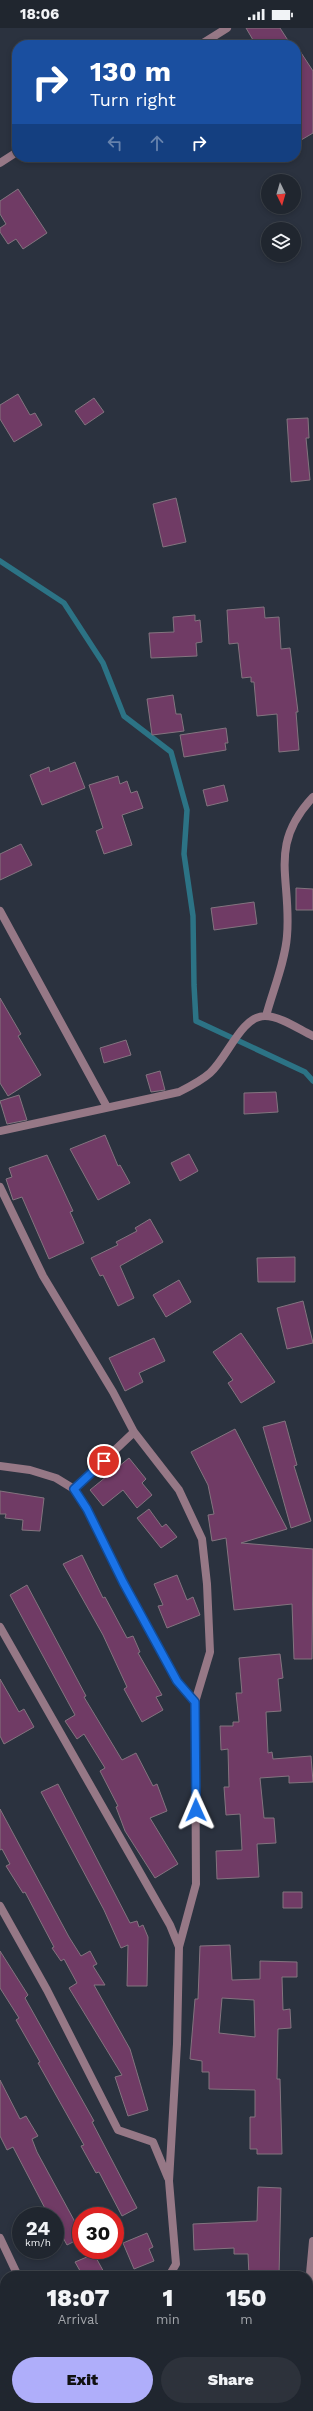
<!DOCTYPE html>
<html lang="en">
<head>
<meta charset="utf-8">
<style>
	:root { --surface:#20262f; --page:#2d323b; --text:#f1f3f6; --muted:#a2a5aa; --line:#3d434b; --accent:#afaefa }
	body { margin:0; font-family:"Work Sans",sans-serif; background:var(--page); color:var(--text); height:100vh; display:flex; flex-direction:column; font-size:15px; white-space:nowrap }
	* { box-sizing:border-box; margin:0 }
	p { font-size:13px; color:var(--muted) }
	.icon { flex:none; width:22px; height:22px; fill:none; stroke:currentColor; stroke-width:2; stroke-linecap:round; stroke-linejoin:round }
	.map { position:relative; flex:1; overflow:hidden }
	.side { position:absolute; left:0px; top:2243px; width:313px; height:140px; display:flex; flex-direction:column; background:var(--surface); border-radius:16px 16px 0 0; box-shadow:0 2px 6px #0003,0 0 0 1px var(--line) }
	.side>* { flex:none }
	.banner { position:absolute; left:12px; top:12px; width:289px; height:122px; border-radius:16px; box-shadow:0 2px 6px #0003,0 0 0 1px var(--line); background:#1a4fa0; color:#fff; overflow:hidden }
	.needle { width:26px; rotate:175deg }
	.tools { position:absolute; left:261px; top:146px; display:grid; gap:8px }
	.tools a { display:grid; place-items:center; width:40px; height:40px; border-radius:50%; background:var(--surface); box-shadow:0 2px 6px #0003,0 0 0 1px var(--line); font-size:20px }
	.speed { position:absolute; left:12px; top:2179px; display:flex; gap:8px; font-size:20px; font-weight:700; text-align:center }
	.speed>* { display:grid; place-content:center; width:52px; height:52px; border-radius:50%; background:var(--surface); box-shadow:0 2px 6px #0003,0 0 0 1px var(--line); line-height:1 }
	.speed small { font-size:10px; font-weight:400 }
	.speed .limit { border:6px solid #d22; background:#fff; color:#111 }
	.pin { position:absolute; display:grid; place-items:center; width:34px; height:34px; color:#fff; margin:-17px; border:2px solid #fff; border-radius:50%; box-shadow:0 1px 4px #0007 }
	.me { position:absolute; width:44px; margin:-22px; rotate:359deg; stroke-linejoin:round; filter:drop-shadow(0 0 3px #0008) }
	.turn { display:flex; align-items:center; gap:14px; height:84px; padding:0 12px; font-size:18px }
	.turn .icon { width:52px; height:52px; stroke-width:2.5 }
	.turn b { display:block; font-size:28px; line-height:34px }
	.lanes { display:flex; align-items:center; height:38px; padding:0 12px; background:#0003; justify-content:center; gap:20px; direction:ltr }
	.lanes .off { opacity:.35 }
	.eta { display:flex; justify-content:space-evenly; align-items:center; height:68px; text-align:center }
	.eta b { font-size:24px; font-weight:800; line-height:28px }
	.action { display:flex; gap:8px; margin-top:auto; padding:8px 12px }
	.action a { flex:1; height:46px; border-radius:24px; background:var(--accent); color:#111; font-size:16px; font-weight:800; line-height:46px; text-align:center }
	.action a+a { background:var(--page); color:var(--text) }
	.status { display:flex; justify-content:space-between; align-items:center; height:28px; padding:0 20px; background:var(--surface); direction:ltr }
	.status svg { height:11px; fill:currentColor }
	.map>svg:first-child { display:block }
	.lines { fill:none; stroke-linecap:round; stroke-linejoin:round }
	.stream { stroke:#2c7385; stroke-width:5.5 }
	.building { fill:#703b65; stroke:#83747f; fill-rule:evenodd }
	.minor { stroke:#967886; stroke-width:8 }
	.route-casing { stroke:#114b97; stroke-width:10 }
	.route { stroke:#1a73e8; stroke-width:7 }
</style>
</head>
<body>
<div class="status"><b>18:06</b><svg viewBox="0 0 49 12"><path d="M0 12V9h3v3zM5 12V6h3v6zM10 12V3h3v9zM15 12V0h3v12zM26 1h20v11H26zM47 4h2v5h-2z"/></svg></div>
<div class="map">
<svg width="313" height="2383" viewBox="0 0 313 2383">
	<rect width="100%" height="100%" fill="#2b323f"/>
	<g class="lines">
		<path class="stream" d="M0 533 64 575 103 635 124 688 171 724 187 782 184 826 193 888 194 957 196 993 305 1044 313 1053"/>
	</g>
	<path class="building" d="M246 0H280L291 17H256Z
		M296 17 313 43V105L296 115Z
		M18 161 47 205 23 221 16 211 8 216 0 204V200L6 196 0 186V173Z
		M18 366 30 387 35 385 42 397 14 414 0 391V377Z
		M94 370 104 384 85 397 75 383Z
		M308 390 309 410H306L310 452 291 454 287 391Z
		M176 470 186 514 163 519 153 476Z
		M264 579 265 590 279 589 281 621 290 620 298 684H296L299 722 279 724 277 686 257 688 254 654H251V649L242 650 238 615 229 616 227 582Z
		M195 587V593L200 592 202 614 196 615 197 628 151 630 149 605 174 604 173 589Z
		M173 667 176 686H181L184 703 152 707 147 671Z
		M226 700 228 715H225L226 722 184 729 180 707Z
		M75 734 85 760 42 777 30 747 49 739 50 744Z
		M118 748 120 756 127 753 131 765 137 763 143 780 122 787 132 817 104 826 96 803 103 800 89 757Z
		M224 757 228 773 207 778 203 762Z
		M21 816 32 837 0 852V826Z
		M296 860 313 861V882H296Z
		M254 874 257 896 214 902 211 880Z
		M0 970 21 1006 18 1008 41 1047 8 1068 0 1055Z
		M126 1012 131 1027 104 1035 100 1020Z
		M160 1043 165 1062 151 1064 146 1047Z
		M276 1064 278 1084 244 1086V1065Z
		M19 1067 27 1092 7 1096 0 1073Z
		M105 1107 118 1138 120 1137 130 1155 98 1172 70 1121Z
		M189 1126 198 1143 180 1153 171 1135Z
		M47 1127 73 1183 70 1184 84 1215 49 1231 22 1169 13 1172 6 1151 12 1149 9 1140Z
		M150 1191 163 1214 120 1238 134 1270 118 1278 103 1247 100 1248 91 1230 118 1217 116 1214 137 1203 135 1200Z
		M295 1229V1254H258L257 1230Z
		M179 1252 191 1274 166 1289 153 1267Z
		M303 1273 313 1315 287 1321 277 1280Z
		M241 1305 275 1354 241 1375 228 1355 233 1352 213 1324Z
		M154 1310 165 1333 139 1345 143 1354 125 1363 109 1330Z
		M285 1393 297 1437 294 1438 311 1493 291 1500 263 1399Z
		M235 1401 287 1501 241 1515 313 1521 312 1631H294L292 1576 234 1582 226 1510 212 1513 208 1487 214 1486 208 1457 191 1424Z
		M129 1430 146 1451 142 1455 152 1467 137 1480 123 1462 103 1478 90 1462Z
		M0 1463 44 1470 40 1503 22 1502 23 1492 5 1490 6 1486H0Z
		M149 1481 162 1499 166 1496 177 1509 161 1520 137 1490Z
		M82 1527 103 1570 105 1569 127 1610 133 1608 140 1624 138 1625 162 1667 156 1669 163 1682 142 1694 124 1661 127 1659 103 1607 63 1536Z
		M177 1547 187 1572 193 1569 200 1587 167 1600 158 1578 163 1577 154 1556Z
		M27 1557 86 1668 84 1669 122 1732 136 1725 153 1758 157 1756 167 1783 150 1790 178 1836 155 1850 125 1803 116 1779 118 1778 100 1743 105 1740 84 1706 77 1711 65 1693 75 1687 10 1567Z
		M280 1626 283 1650 278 1651 281 1683 266 1684 268 1725 272 1724 273 1731 311 1728 313 1754 289 1755V1748L260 1750 264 1790H274L276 1815 257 1816 259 1849 217 1851 216 1823 242 1822 240 1786 226 1787 224 1759H229L228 1721 221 1722 220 1698H233V1694H239L236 1665H242L239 1630Z
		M0 1651 19 1684 24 1681 34 1699 4 1716 0 1708Z
		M58 1756 130 1895 137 1893 139 1899 143 1897 148 1909 147 1958H127L128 1917 121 1920 104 1882 41 1764Z
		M0 1781 69 1909 81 1928 90 1923 97 1936 93 1938 105 1957H94L130 2021 148 2082 128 2088 115 2049 122 2047 69 1960 77 1955 64 1931 61 1933 52 1920 54 1919 25 1864 23 1865 6 1838 10 1836 2 1821 0 1822Z
		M283 1864H302V1880H283Z
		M230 1917 232 1952 260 1951V1933L297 1934V1949H282L283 1982 290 1981 291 2000 278 2001 277 2051H280L282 2126H257V2121H250V2089H255V2062L209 2061V2044H202V2033L190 2031 195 1971H198L200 1918ZM222 1970 254 1972 255 2009 219 2005Z
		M0 1923 28 1967 25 1970 94 2093 92 2094 137 2180 122 2188 99 2144 96 2145 81 2118 84 2117 38 2035 40 2034 16 1992 19 1990 0 1960Z
		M0 2052 20 2091 26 2088 38 2108 32 2111 37 2124 81 2205V2210L67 2217 55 2195V2188H49L13 2119 7 2122 0 2108Z
		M258 2159 281 2160 279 2248H249L248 2226H234V2220L194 2222 193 2196 257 2193Z
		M147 2205 153 2219 149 2221 154 2233 134 2241 123 2215Z
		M94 2226 106 2248H83L75 2234Z"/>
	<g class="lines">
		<path class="minor" d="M200 17 227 0
			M0 135 17 124
			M0 883 107 1079
			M266 988C273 962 285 934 287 908 292 851 267 818 313 769
			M0 1103 179 1064C191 1058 201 1053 210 1045 228 1029 241 988 265 988 280 988 300 1002 313 1008
			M0 1159 43 1248 113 1364 134 1404 179 1462 202 1511 207 1556 210 1624 195 1674 196 1856 179 1919
			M0 1438 30 1442 56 1450 74 1461 87 1481 123 1554 177 1653 195 1674
			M74 1461 134 1404
			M0 1599 170 1897 179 1919 177 2016 169 2153 176 2236 169 2248
			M0 1878 47 1962 118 2102 153 2114 168 2150
			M0 2210 18 2248
			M308 2267 313 2213
			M94 2378 98 2383
			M301 2383V2378"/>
	</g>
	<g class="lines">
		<g class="route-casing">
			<path id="route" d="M104 1433 74 1461 87 1481 123 1554 177 1653 195 1674 196 1782"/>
		</g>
		<use href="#route" class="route"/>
	</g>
</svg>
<div class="tools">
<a><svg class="needle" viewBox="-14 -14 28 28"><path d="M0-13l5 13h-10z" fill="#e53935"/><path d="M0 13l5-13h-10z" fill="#a2a5aa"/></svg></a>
<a><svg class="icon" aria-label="layers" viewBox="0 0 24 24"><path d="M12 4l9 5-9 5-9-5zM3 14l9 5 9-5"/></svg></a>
</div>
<div class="speed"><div>24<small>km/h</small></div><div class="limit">30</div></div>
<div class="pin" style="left:104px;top:1433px;background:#d93025"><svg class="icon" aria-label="arrive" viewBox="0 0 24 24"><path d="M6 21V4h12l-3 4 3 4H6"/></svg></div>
<svg class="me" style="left:196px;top:1782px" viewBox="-20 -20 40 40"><path d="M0-17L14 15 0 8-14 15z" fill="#1a73e8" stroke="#fff" stroke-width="4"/></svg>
<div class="banner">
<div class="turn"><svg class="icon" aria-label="right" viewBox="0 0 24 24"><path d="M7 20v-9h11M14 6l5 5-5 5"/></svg><div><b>130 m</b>Turn right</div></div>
<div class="lanes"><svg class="icon off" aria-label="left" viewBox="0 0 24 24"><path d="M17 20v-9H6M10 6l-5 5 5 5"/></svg><svg class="icon off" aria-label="ahead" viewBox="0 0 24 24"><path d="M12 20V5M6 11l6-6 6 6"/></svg><svg class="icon" aria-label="right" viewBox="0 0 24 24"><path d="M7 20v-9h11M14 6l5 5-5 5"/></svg></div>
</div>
<section class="side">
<div class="eta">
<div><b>18:07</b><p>Arrival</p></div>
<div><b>1</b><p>min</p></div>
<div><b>150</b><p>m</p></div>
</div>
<div class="action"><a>Exit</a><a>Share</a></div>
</section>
</div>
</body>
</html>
